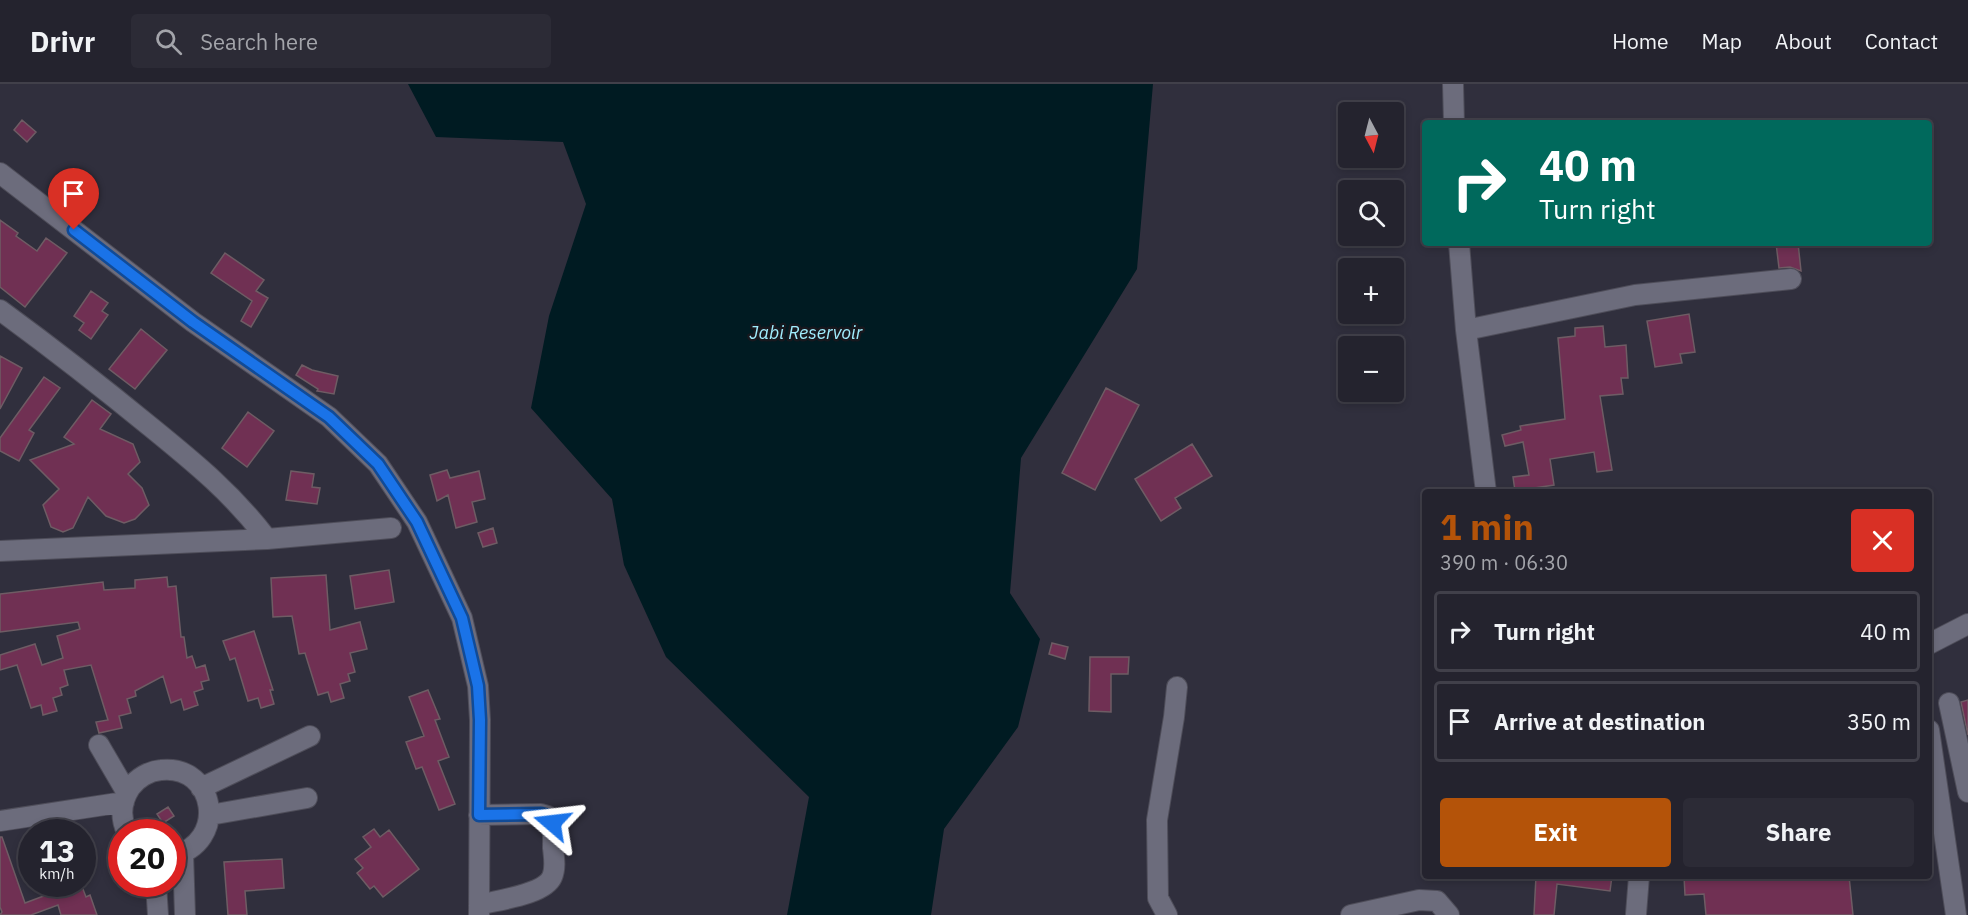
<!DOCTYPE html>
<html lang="en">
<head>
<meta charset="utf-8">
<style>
	:root { --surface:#24232e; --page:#2c2b36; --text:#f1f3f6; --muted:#a3a4aa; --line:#41404a; --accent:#b45309 }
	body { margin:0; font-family:"IBM Plex Sans",sans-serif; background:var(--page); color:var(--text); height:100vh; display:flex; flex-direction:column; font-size:22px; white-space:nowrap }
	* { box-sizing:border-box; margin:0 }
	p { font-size:20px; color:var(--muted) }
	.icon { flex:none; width:33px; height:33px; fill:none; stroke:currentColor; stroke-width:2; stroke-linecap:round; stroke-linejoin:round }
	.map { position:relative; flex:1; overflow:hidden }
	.panel { position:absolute; left:1422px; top:405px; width:510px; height:390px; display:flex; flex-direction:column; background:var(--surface); border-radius:6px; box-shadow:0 3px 9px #0003,0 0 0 2px var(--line) }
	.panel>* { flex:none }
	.hud { position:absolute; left:1422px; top:36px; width:510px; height:126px; border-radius:6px; box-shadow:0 3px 9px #0003,0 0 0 2px var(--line); background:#00695c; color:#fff; overflow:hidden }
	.needle { width:39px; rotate:173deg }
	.controls { position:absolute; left:1338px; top:18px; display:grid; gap:12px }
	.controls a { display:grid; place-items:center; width:66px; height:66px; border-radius:6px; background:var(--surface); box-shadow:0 3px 9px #0003,0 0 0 2px var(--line); font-size:30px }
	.speed { position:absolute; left:18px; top:735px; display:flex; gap:12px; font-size:30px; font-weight:700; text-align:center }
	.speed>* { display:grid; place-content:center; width:78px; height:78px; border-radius:50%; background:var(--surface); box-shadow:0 3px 9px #0003,0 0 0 2px var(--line); line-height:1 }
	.speed small { font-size:15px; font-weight:400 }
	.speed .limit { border:9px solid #d22; background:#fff; color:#111 }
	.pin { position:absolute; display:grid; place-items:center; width:51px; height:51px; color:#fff; margin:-62px -26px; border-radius:50% 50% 50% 0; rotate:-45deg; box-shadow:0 0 6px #0007 }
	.pin .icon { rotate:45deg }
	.me { position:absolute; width:66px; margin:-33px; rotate:287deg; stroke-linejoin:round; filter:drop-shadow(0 0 4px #0008) }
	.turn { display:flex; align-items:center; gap:21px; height:126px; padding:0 18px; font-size:27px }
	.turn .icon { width:78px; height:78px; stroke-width:2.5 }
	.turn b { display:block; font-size:42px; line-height:51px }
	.round { display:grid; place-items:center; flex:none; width:63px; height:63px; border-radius:6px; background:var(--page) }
	.overview { display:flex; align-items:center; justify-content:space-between; height:102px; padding:0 18px }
	h1 { font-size:36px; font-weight:700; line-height:45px; color:var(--accent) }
	.action { display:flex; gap:12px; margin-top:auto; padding:12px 18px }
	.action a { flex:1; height:69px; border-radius:6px; background:var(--accent); color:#fff; font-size:24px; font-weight:700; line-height:69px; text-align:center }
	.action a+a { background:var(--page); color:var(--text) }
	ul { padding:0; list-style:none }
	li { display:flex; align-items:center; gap:18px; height:81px; margin:0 12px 9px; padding:0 6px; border:3px solid var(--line); border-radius:6px }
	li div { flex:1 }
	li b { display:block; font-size:22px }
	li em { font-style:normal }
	header { display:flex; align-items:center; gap:36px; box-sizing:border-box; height:84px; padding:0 30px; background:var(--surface); border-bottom:2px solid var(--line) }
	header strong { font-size:28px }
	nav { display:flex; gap:33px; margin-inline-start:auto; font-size:21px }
	.search { width:420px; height:54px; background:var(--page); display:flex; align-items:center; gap:15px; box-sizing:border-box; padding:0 21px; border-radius:6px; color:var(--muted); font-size:22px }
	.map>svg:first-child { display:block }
	.water { fill:#001b22 }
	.building { fill:#703053; stroke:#6e5c64; stroke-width:1.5 }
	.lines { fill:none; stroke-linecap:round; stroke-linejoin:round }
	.minor-casing { stroke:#4e4d59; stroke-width:22 }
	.minor { stroke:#6c6c7c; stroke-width:20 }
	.route-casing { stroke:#114b97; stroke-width:15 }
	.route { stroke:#1a73e8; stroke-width:10 }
	.labels { text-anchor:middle; stroke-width:5; stroke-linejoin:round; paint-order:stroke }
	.water-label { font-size:18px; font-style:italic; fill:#a1edfd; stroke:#18181e }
</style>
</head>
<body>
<header>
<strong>Drivr</strong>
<div class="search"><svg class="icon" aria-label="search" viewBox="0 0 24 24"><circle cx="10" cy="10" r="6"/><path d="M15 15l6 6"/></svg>Search here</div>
<nav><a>Home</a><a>Map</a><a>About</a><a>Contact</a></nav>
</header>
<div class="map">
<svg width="1968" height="831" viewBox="0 0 1968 831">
	<rect width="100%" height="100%" fill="#302f3d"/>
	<path class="water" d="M408 0H1153L1137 185 1021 374 1010 509 1040 555 1018 643 944 745 931 831H787L809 713 666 573 624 481 612 415 531 324 549 232 586 120 563 58 436 53Z"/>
	<path class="building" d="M22 36 36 48 27 58 14 46Z
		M0 136 18 149 16 152 37 167 46 154 67 169 25 223 0 203Z
		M1776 159H1798L1801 187 1790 183 1779 184Z
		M225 169 264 196 256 207 268 214 251 243 241 237 252 217 211 189Z
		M91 207 108 219 102 227 108 231 91 255 79 246 84 239 74 232Z
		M1689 230 1695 268 1680 270 1682 279 1655 283 1647 237Z
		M1603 242 1605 263 1626 261 1628 294H1621L1623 310 1600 312 1612 386 1597 388 1594 368 1550 375 1554 401 1515 407 1513 393 1529 391 1523 358 1505 362 1502 351 1521 346 1520 342 1565 335 1558 254 1575 252V244Z
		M141 245 167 266 135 305 109 285Z
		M0 272 22 284 0 325Z
		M302 281 312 286 338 292 334 310 317 307 318 305 296 291Z
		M44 293 60 304 29 346 34 349 19 377 0 367V354Z
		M1106 304 1139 321 1095 406 1062 389Z
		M92 316 111 330 100 345 133 360 140 378 128 390 142 404 149 421 135 435 124 439 106 432 88 413 73 444 63 448 51 443 43 421 59 405 30 376 74 360 64 353Z
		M248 328 274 347 247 383 222 364Z
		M1192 360 1212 392 1175 414 1181 424 1161 437 1135 395Z
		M447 386 450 394 479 387 485 415 472 418 477 438 456 444 448 411 437 417 430 391Z
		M291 387 314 390 312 403 320 404 317 420 286 416Z
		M493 444 497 459 483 463 478 449Z
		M389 486 394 518 355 525 350 492Z
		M326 491 330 546 360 538 367 565 350 569 355 588 348 590 350 597 340 600 344 614 331 618 328 608 318 611 305 569 299 570 292 532 273 533 271 494Z
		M167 493 168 503 176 502 181 553H184L187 574 192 572 196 584 205 581 209 596 201 598 203 605 194 608 198 621 184 626 181 615 171 619 163 592 135 607 136 612 127 615 131 629 119 632 122 644 99 649 96 638 108 636 91 581 64 586 68 601 60 604 62 611 53 614 57 627 43 631 41 621 31 624 17 581 0 586V571L35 560 42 581 63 574 57 552 80 545 78 538 0 548V510L103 498 104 506 135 504V496Z
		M254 547 273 606H270L274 620 261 624 258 614 248 617 235 574 230 576 223 557Z
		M1052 559 1068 563 1065 575 1049 570Z
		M1090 573H1129L1128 590H1111V628L1089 627Z
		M428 606 440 635 435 636 449 673 438 677 455 720 439 726 422 683 416 685 406 658 424 652 409 613Z
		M1968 616V651L1961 618Z
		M168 723 174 732 163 739 157 730Z
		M374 745 380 753 389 746 419 785 383 813 374 802 370 805 357 789 363 784 355 775 371 763 363 753Z
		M0 753H2L25 819 49 810 45 800H81L86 813 90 811 97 831H61L58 821 31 831H0L2 828 0 823Z
		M282 775 284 804 245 807 247 831H228L224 778Z
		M1536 792H1612L1610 807 1557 800 1554 831H1534Z
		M1684 792H1849L1853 831H1706L1704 810 1685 811Z"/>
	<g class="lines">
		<g class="minor-casing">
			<path id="minor" d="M1453 0 1454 39
				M0 89 193 238 329 333 378 380 417 438 462 534 478 602 480 636 479 831
				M1459 159 1466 246 1486 408
				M0 226C52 264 102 303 152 344 195 379 233 410 267 455
				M1466 246 1635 211 1791 195
				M0 467 267 455 391 444
				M1929 560 1968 540
				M1949 619 1968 708
				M1929 646 1956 831
				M99 661 127 709
				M201 704 310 652
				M210 731 307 714
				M0 737 124 718
				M127 748C120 734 121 718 130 704 137 694 149 687 161 686 216 680 229 759 172 772
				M183 769 185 831
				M156 800 158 831
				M479 821C497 816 544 811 552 793 556 784 554 773 553 764 553 753 554 742 548 732L541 730 479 731
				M1636 830 1639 792
				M1167 831 1158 814 1157 736 1174 633 1177 603
				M1351 831 1419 816 1437 817 1449 831"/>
		</g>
		<use href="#minor" class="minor"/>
	</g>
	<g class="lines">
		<g class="route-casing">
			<path id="route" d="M74 146 193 238 329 333 378 380 417 438 462 534 478 602 480 636 479 731 541 730 548 732 552 739"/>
		</g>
		<use href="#route" class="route"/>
	</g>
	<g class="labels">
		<g class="water-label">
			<text x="806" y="255">Jabi Reservoir</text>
		</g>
	</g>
</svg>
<div class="controls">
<a><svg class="needle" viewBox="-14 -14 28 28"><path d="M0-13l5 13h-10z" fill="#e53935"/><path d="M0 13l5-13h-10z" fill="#a3a4aa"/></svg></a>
<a><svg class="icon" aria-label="search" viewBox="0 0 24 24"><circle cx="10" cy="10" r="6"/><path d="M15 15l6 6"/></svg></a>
<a>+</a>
<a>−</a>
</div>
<div class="speed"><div>13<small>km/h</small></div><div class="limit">20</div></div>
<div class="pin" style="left:74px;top:146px;background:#d93025"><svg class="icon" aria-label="arrive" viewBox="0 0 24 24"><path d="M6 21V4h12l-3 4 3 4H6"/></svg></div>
<svg class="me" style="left:552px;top:739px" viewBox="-20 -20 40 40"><path d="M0-17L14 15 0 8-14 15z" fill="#1a73e8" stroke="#fff" stroke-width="4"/></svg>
<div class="hud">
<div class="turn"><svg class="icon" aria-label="right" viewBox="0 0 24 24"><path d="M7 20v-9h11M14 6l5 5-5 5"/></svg><div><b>40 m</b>Turn right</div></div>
</div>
<section class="panel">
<div class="overview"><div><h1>1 min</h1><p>390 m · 06:30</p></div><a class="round" style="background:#d93025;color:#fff"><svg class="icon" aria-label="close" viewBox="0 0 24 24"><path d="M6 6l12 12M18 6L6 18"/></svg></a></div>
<ul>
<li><svg class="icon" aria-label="right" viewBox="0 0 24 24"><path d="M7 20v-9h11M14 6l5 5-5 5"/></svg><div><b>Turn right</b></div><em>40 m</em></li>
<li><svg class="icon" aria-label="arrive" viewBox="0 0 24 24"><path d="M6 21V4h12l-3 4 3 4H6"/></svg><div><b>Arrive at destination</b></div><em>350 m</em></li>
</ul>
<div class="action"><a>Exit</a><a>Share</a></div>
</section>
</div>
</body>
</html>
